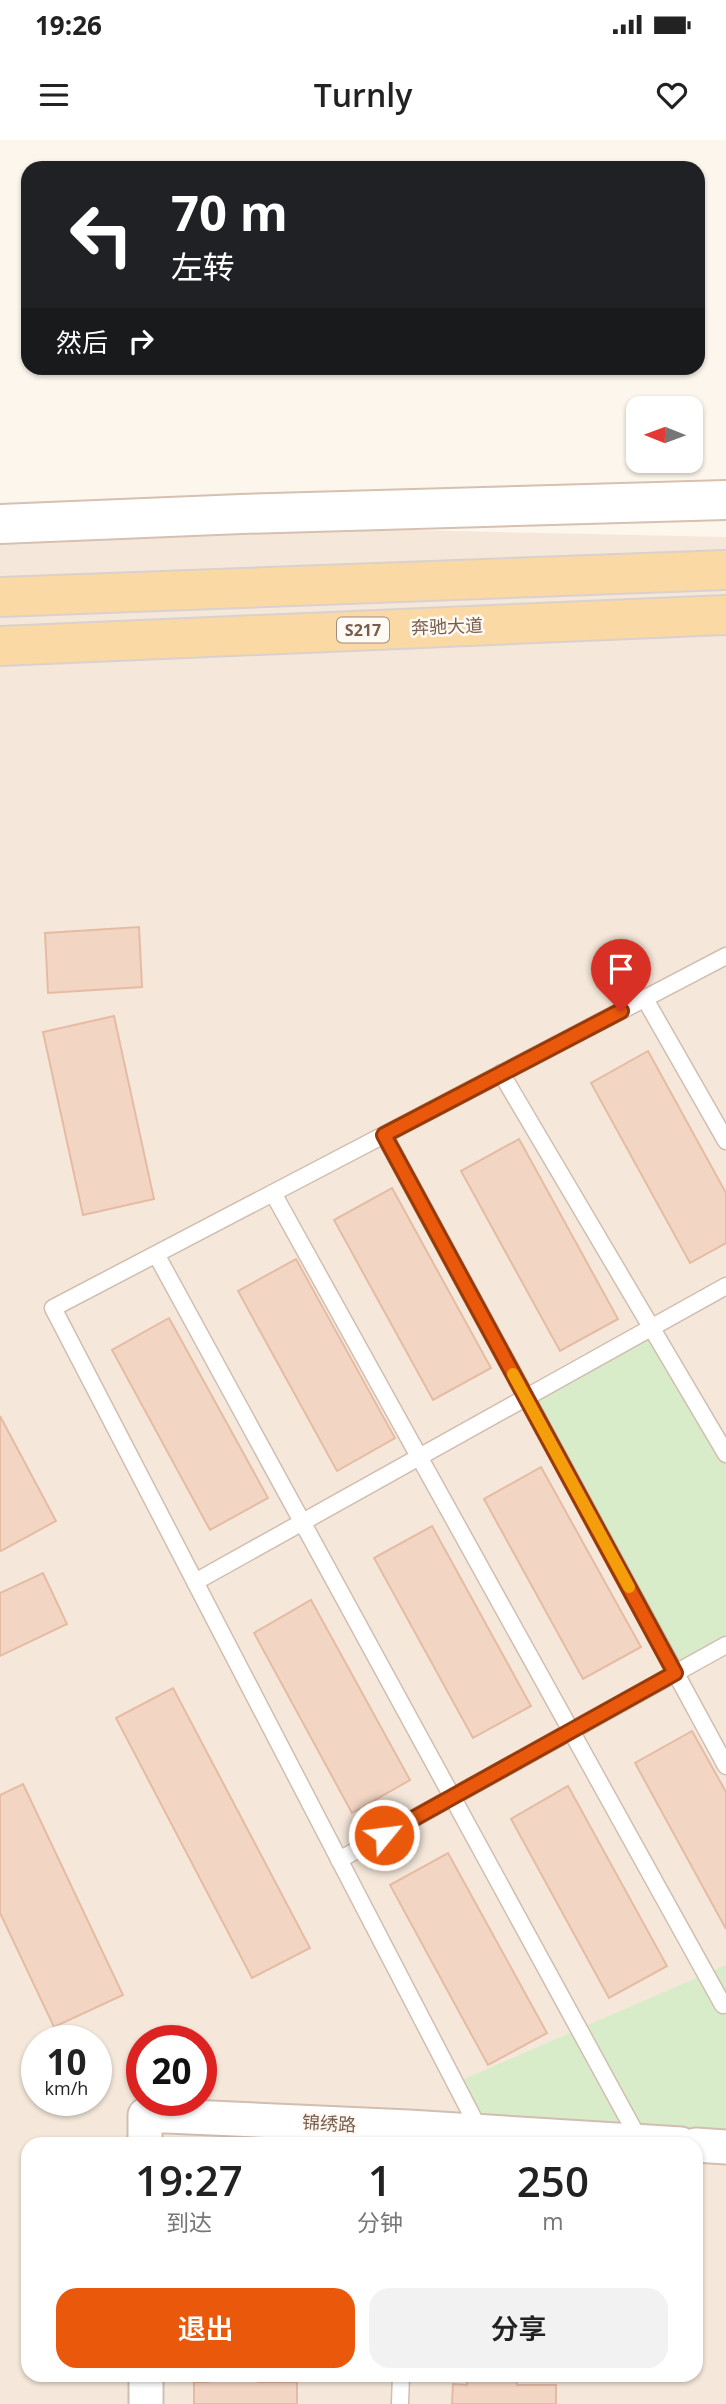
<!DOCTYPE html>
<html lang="zh">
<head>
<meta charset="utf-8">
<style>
	:root { --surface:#fff; --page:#f2f2f2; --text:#222; --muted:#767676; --accent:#ea580c }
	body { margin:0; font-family:"Open Sans","Noto Sans SC",sans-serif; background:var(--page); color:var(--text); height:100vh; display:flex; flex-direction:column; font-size:26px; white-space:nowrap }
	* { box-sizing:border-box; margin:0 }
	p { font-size:23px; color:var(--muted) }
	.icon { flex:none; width:38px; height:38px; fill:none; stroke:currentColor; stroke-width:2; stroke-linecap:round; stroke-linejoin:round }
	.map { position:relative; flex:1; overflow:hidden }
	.sheet { position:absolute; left:21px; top:1997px; width:682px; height:245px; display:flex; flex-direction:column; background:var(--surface); border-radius:21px; box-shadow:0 2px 5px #0004 }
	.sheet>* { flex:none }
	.hud { position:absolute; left:21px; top:21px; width:684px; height:214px; border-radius:21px; box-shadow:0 2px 5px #0004; background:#202124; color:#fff; overflow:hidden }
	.needle { width:46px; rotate:271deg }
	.tools { position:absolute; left:626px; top:256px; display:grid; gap:14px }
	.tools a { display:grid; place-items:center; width:77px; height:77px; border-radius:14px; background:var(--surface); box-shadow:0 2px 5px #0004; font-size:35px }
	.speed { position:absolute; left:21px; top:1885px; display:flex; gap:14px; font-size:35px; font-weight:700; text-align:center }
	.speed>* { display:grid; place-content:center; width:91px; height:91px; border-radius:50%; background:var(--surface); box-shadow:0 2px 5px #0004; line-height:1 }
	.speed small { font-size:18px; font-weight:400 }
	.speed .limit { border:10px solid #d22; background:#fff; color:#111 }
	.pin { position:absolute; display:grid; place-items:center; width:60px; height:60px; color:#fff; margin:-72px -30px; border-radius:50% 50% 50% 0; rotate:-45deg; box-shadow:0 0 7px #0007 }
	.pin .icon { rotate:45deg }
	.me { position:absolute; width:77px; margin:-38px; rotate:61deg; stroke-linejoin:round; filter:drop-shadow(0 0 5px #0008) }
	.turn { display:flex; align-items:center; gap:24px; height:147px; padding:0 35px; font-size:32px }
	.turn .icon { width:91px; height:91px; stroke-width:2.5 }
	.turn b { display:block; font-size:49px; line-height:60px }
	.then { display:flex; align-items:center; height:66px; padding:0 35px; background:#0003; gap:14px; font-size:26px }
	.eta { display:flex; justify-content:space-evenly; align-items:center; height:119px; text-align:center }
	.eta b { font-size:42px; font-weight:600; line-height:49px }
	.cta { display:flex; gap:14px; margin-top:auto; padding:14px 35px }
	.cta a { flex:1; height:80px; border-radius:21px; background:var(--accent); color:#fff; font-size:28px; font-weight:600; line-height:80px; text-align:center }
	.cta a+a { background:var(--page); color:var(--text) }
	.status { display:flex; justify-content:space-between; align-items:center; height:49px; padding:0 35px; background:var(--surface); direction:ltr }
	.status svg { height:19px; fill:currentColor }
	header { display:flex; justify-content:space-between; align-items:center; height:91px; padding:0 35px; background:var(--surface); font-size:32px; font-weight:600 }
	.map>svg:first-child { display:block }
	.residential { fill:#f5e8da; fill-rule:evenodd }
	.green { fill:#d8ecc9 }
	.building { fill:#f3d5c3; stroke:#e6bba3; stroke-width:2 }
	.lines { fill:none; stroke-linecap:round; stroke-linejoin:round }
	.lane-casing { stroke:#d1beb0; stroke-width:19 }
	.street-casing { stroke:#d1beb0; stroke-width:37 }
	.secondary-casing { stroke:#d6c0b0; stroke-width:42 }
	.primary-casing { stroke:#dad1cd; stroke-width:42 }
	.lane { stroke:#fff; stroke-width:16 }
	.street { stroke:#fff; stroke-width:33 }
	.secondary { stroke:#fff; stroke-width:38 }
	.primary { stroke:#fbd9a5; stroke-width:38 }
	.route-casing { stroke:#983908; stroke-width:18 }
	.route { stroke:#ea580c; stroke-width:12 }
	.slow { stroke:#f59e0b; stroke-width:12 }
	.labels { text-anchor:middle; stroke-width:5; stroke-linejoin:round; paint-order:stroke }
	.shield { fill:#fffaf3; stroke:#a28b7f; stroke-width:2 }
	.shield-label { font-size:16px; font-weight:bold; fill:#7a5c4d }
	.street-label { font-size:18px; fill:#7a5c4d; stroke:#fffaf3 }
</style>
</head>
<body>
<div class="status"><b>19:26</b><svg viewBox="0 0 49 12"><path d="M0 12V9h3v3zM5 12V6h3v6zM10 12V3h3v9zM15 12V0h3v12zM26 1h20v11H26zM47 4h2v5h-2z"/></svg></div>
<header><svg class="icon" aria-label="menu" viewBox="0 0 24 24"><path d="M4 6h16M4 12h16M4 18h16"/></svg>Turnly<svg class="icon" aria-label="heart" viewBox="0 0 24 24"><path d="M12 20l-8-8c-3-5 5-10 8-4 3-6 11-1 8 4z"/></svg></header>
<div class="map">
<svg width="726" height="2264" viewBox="0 0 726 2264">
	<rect width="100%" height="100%" fill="#fdf6ec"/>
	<path class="residential" d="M0 381 726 397V2264H0ZM37 1900H96V1960H37ZM142 1900H201V1960H142ZM28 2004H696V2235H28Z"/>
	<path class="green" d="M652 1188 726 1314V1505L675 1533 526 1257Z
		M726 1825V2007L480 1991 455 1943Z"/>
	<path class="building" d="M139 787 142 847 48 853 45 793Z
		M114 876 154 1059 83 1075 43 892Z
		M648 911 726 1053V1103L690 1123 591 943Z
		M519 999 618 1179 560 1211 461 1031Z
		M392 1048 491 1228 433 1260 334 1080Z
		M296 1119 395 1298 337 1331 238 1151Z
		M169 1178 268 1358 210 1390 112 1210Z
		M0 1276 56 1381 1 1411 0 1409Z
		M541 1327 641 1507 583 1539 484 1359Z
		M432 1386 531 1566 473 1598 374 1418Z
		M43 1433 67 1484 0 1516V1453Z
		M311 1460 410 1640 352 1673 254 1493Z
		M173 1548 310 1808 252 1838 116 1578Z
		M692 1591 726 1652V1789L635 1623Z
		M23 1644 123 1855 54 1887 0 1773V1655Z
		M568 1646 667 1826 609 1858 511 1679Z
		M448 1713 547 1893 488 1925 390 1745Z
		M208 2235H258V2242H297V2264H194V2242H208Z
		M467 2235H516L517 2245H556V2264H452L453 2244 467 2245Z"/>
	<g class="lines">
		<g class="lane-casing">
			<path id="lane" d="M645 859 726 1001
				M501 933 726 1314
				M384 995 726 1626
				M273 1053 723 1865
				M156 1114 640 2001
				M195 1442 726 1146
				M339 1720 726 1505
				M480 1991 53 1168 726 816
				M400 2264 401 2235"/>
		</g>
		<g class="street-casing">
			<path id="street" d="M145 2004V1975L409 1987 681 2004
				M696 2005 726 2007
				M146 2235V2264"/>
		</g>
		<g class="secondary-casing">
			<path id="secondary" d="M0 384 241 374 726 360"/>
		</g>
		<g class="primary-casing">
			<path id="primary" d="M0 457 726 430
				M0 506 726 475"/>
		</g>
		<use href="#lane" class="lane"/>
		<use href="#street" class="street"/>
		<use href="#secondary" class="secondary"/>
		<use href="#primary" class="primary"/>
	</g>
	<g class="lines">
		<g class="route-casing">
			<path id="route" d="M384 1695 675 1533 384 995 621 871"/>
		</g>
		<use href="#route" class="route"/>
		<path class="slow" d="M513 1234 629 1447"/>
	</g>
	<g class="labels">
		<rect class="shield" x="337" y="477.5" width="52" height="25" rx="5"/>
		<g class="shield-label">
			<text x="363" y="496">S217</text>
		</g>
		<g class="street-label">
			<text transform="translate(447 487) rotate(-2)" y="6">奔驰大道</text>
			<text transform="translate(329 1984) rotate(3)" y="6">锦绣路</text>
		</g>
	</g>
</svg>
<div class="tools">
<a><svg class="needle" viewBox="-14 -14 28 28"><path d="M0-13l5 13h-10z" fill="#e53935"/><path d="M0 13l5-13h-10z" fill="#767676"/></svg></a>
</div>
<div class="speed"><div>10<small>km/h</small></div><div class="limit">20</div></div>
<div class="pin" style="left:621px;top:871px;background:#d93025"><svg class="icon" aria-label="arrive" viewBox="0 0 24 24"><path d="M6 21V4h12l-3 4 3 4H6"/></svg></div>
<svg class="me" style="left:384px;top:1695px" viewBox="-20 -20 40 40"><circle r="17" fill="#ea580c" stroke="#fff" stroke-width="3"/><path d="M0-11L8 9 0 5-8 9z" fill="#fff"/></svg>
<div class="hud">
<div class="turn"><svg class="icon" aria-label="left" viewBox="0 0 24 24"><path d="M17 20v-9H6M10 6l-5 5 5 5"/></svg><div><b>70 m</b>左转</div></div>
<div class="then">然后<svg class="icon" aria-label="right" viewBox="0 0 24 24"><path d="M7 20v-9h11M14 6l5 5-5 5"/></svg></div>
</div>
<section class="sheet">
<div class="eta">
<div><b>19:27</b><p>到达</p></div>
<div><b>1</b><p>分钟</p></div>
<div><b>250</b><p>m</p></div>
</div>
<div class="cta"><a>退出</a><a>分享</a></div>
</section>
</div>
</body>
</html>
